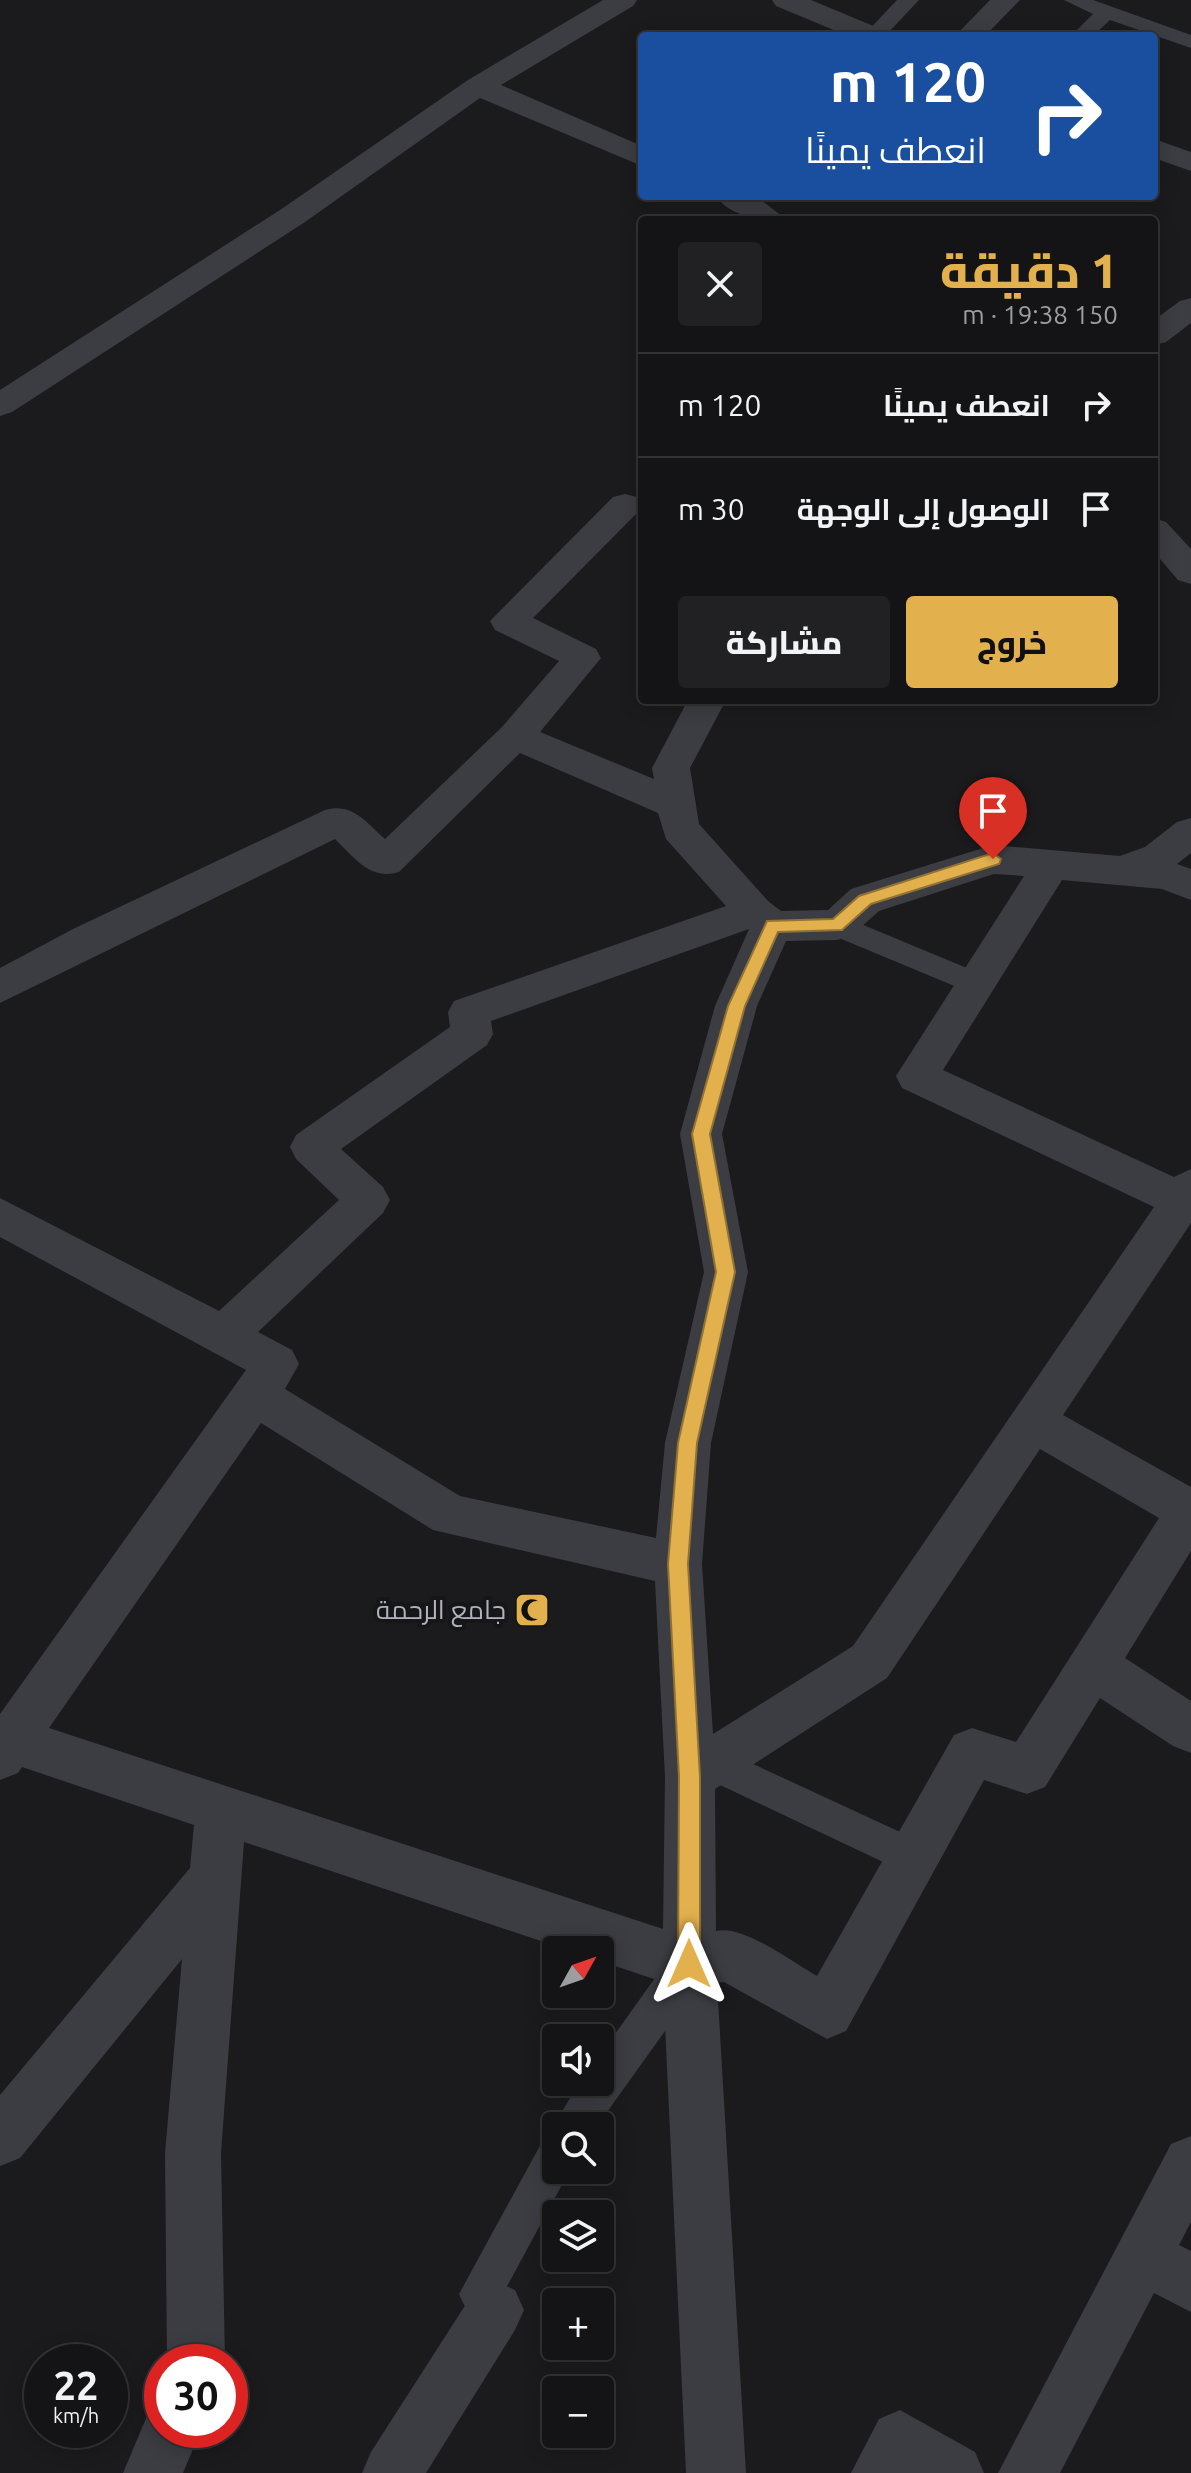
<!DOCTYPE html>
<html lang="ar">
<head>
<meta charset="utf-8">
<style>
	:root { --surface:#141416; --page:#212123; --text:#f1f3f6; --muted:#9d9ea1; --line:#333335; --accent:#e2b14e }
	body { margin:0; font-family:Ubuntu,Cairo,sans-serif; background:var(--page); color:var(--text); direction:rtl; height:100vh; display:flex; flex-direction:column; font-size:30px; white-space:nowrap }
	* { box-sizing:border-box; margin:0 }
	p { font-size:26px; color:var(--muted) }
	.icon { flex:none; width:44px; height:44px; fill:none; stroke:currentColor; stroke-width:2; stroke-linecap:round; stroke-linejoin:round }
	.map { position:relative; flex:1; overflow:hidden; direction:ltr }
	.sheet { position:absolute; left:638px; top:216px; width:520px; height:488px; display:flex; flex-direction:column; background:var(--surface); border-radius:8px; box-shadow:0 4px 20px #0003,0 0 0 2px var(--line); direction:rtl }
	.sheet>* { flex:none }
	.guide { position:absolute; left:638px; top:32px; width:520px; height:168px; border-radius:8px; box-shadow:0 4px 20px #0003,0 0 0 2px var(--line); direction:rtl; background:#1a4fa0; color:#fff; overflow:hidden }
	.needle { width:52px; rotate:50deg }
	.buttons { position:absolute; left:542px; top:1936px; display:grid; gap:16px }
	.buttons a { display:grid; place-items:center; width:72px; height:72px; border-radius:8px; background:var(--surface); box-shadow:0 4px 20px #0003,0 0 0 2px var(--line); font-size:40px }
	.speed { position:absolute; left:24px; top:2344px; display:flex; gap:16px; font-size:40px; font-weight:700; text-align:center }
	.speed>* { display:grid; place-content:center; width:104px; height:104px; border-radius:50%; background:var(--surface); box-shadow:0 4px 20px #0003,0 0 0 2px var(--line); line-height:1 }
	.speed small { font-size:20px; font-weight:400 }
	.speed .limit { border:12px solid #d22; background:#fff; color:#111 }
	.pin { position:absolute; display:grid; place-items:center; width:68px; height:68px; color:#fff; margin:-82px -34px; border-radius:50% 50% 50% 0; rotate:-45deg; box-shadow:0 0 8px #0007 }
	.pin .icon { rotate:45deg }
	.me { position:absolute; width:88px; margin:-44px; rotate:0deg; stroke-linejoin:round; filter:drop-shadow(0 0 6px #0008) }
	.turn { display:flex; align-items:center; gap:28px; height:168px; padding:0 40px; font-size:36px }
	.turn .icon { width:104px; height:104px; stroke-width:2.5 }
	.turn b { display:block; font-size:56px; line-height:68px }
	.round { display:grid; place-items:center; flex:none; width:84px; height:84px; border-radius:8px; background:var(--page) }
	.summary { display:flex; align-items:center; justify-content:space-between; height:136px; padding:0 40px }
	h1 { font-size:48px; font-weight:800; line-height:60px; color:var(--accent) }
	.primary-button { display:flex; gap:16px; margin-top:auto; padding:16px 40px }
	.primary-button a { flex:1; height:92px; border-radius:8px; background:var(--accent); color:#111; font-size:32px; font-weight:800; line-height:92px; text-align:center }
	.primary-button a+a { background:var(--page); color:var(--text) }
	ul { padding:0; list-style:none }
	li { display:flex; align-items:center; gap:24px; height:104px; padding:0 40px; border-top:2px solid var(--line) }
	li div { flex:1 }
	li b { display:block; font-size:30px }
	li em { font-style:normal }
	.map>svg:first-child { display:block }
	.lines { fill:none; stroke-linecap:round; stroke-linejoin:round }
	.service { fill:#3c3d42; fill-rule:evenodd }
	.minor { fill:#3c3d42; fill-rule:evenodd }
	.route { fill:#e2b14e; stroke:#937333; stroke-width:2 }
	.labels { text-anchor:middle; stroke-width:8; stroke-linejoin:round; paint-order:stroke }
	.poi-label { font-size:26px; fill:#afb3bb; stroke:#161618; text-anchor:end }
</style>
</head>
<body>
<div class="map">
<svg width="1191" height="2473" viewBox="0 0 1191 2473">
	<rect width="100%" height="100%" fill="#1b1b1d"/>
	<g class="lines">
		<path class="service" d="M897 0H919L885 36H863Z
			M1064 0H1093L1191 35V48L1110 20 1093 36H1071L1093 14Z
			M837 914 986 976 991 984 986 992 976 995 827 933 822 925 827 917Z
			M712 1745 926 1844 932 1857 926 1870 913 1875 900 1870 699 1775 694 1763 699 1751Z
			M689 1945 703 1950 708 1964 703 1978 597 2126H556V2133L553 2126 580 2082H600V2055L675 1950Z
			M556 2136V2170H570L505 2290 516 2310 510 2325 495 2331C476 2323 467 2313 459 2294L542 2142Z"/>
		<path class="minor" d="M603 0H637L633 6 501 85 642 146V166L480 98 305 222 12 412 0 416V390L283 208 468 80Z
			M772 0H811L883 30 887 36H848L776 6Z
			M990 0H1020L985 36H955Z
			M1154 139 1191 152V171L1154 158Z
			M716 196H756L787 220C762 220 731 218 716 196Z
			M1191 298V323L1166 342 1154 345V320L1180 301Z
			M625 494 637 497 642 504 637 513 533 618 596 649 601 658 540 732 654 779 652 768 688 700H726L690 768 699 824 768 901 781 911 828 910 851 889 993 845 1120 856 1145 847 1177 822 1191 818V853L1177 864 1191 869V900L1162 889 1062 880 943 1070 1174 1177 1191 1169V1223L1063 1415 1191 1487V1551L1125 1658 1191 1701V1753L1173 1746 1100 1698 1045 1787 1027 1794 984 1780 846 2031 827 2039 724 1982 717 1983 746 2473H686L663 1982 600 1961V1950H568L244 1842 221 2153 225 2362H167L165 2153 182 1959 20 2158 0 2166V2095L190 1868 194 1825 22 1767 18 1773 0 1780V1714L246 1370 0 1237V1198L219 1311 339 1200 296 1159 290 1147 296 1135 450 1027 448 1012 454 1001 726 906 666 839 658 813 520 753 399 872C370 881 354 857 335 839L0 1003V968L73 929 325 810C352 802 366 822 385 839L502 727 559 661 495 630 490 621 613 497ZM994 874 1024 876 896 1076 902 1088 1154 1207 853 1646 713 1734 702 1564 711 1443 748 1272 722 1134 757 1006 786 941 837 940 851 936 879 911ZM749 929 715 1006 680 1134 704 1272 665 1443 656 1538 460 1496 285 1389 299 1364 292 1350 258 1332 383 1213 390 1200 383 1187 341 1149 487 1045 493 1034 491 1021ZM261 1423 433 1530 655 1581 665 1777 663 1929 49 1728ZM1040 1449 1159 1518 1016 1742 972 1728 954 1735 817 1976C792 1962 743 1924 716 1931L715 1789 887 1678Z
			M1154 518 1166 522 1191 549V584L1178 580 1154 552Z
			M1191 2136V2222L1179 2245 1191 2251V2312L1154 2293 1060 2473H998L1171 2144Z
			M495 2281 515 2290 524 2310 515 2330 426 2473H362L371 2452 475 2290Z
			M162 2404V2430H201L183 2473H123L150 2409Z
			M900 2410 975 2452 984 2473H851L879 2419Z"/>
	</g>
	<path class="route" d="M993 853 1001 859 999 864 871 904 842 930 778 932 745 1006 710 1134 735 1272 697 1443 688 1564 700 1777V1964L697 1972 689 1975 681 1972 678 1964 679 1777 668 1564 678 1443 716 1272 692 1134 728 1006 767 921 833 919 859 896Z"/>
	<defs>
		<g id="mosque-square" transform="scale(1.8)"><rect x="-9" y="-9" width="18" height="18" rx="4" fill="#e2b14e" stroke="#161618"/><path d="M3.5-4.9A6 6 0 1 0 3.5 4.9A5 5 0 1 1 3.5-4.9Z" fill="#111"/></g>
	</defs>
	<g fill-rule="evenodd">
		<use href="#mosque-square" x="532" y="1610"/>
	</g>
	<g class="labels">
		<g class="poi-label">
			<text x="506" y="1619">جامع الرحمة</text>
		</g>
	</g>
</svg>
<div class="buttons">
<a><svg class="needle" viewBox="-14 -14 28 28"><path d="M0-13l5 13h-10z" fill="#e53935"/><path d="M0 13l5-13h-10z" fill="#9d9ea1"/></svg></a>
<a><svg class="icon" aria-label="sound" viewBox="0 0 24 24"><path d="M4 9h4l5-4v14l-5-4H4zM17 9q2 3 0 6"/></svg></a>
<a><svg class="icon" aria-label="search" viewBox="0 0 24 24"><circle cx="10" cy="10" r="6"/><path d="M15 15l6 6"/></svg></a>
<a><svg class="icon" aria-label="layers" viewBox="0 0 24 24"><path d="M12 4l9 5-9 5-9-5zM3 14l9 5 9-5"/></svg></a>
<a>+</a>
<a>−</a>
</div>
<div class="speed"><div>22<small>km/h</small></div><div class="limit">30</div></div>
<div class="pin" style="left:993px;top:859px;background:#d93025"><svg class="icon" aria-label="arrive" viewBox="0 0 24 24"><path d="M6 21V4h12l-3 4 3 4H6"/></svg></div>
<svg class="me" style="left:689px;top:1964px" viewBox="-20 -20 40 40"><path d="M0-17L14 15 0 8-14 15z" fill="#e2b14e" stroke="#fff" stroke-width="4"/></svg>
<div class="guide">
<div class="turn"><svg class="icon" aria-label="right" viewBox="0 0 24 24"><path d="M7 20v-9h11M14 6l5 5-5 5"/></svg><div><b>120 m</b>انعطف يمينًا</div></div>
</div>
<section class="sheet">
<div class="summary"><div><h1>1 دقيقة</h1><p>150 m · 19:38</p></div><a class="round"><svg class="icon" aria-label="close" viewBox="0 0 24 24"><path d="M6 6l12 12M18 6L6 18"/></svg></a></div>
<ul>
<li><svg class="icon" aria-label="right" viewBox="0 0 24 24"><path d="M7 20v-9h11M14 6l5 5-5 5"/></svg><div><b>انعطف يمينًا</b></div><em>120 m</em></li>
<li><svg class="icon" aria-label="arrive" viewBox="0 0 24 24"><path d="M6 21V4h12l-3 4 3 4H6"/></svg><div><b>الوصول إلى الوجهة</b></div><em>30 m</em></li>
</ul>
<div class="primary-button"><a>خروج</a><a>مشاركة</a></div>
</section>
</div>
</body>
</html>
